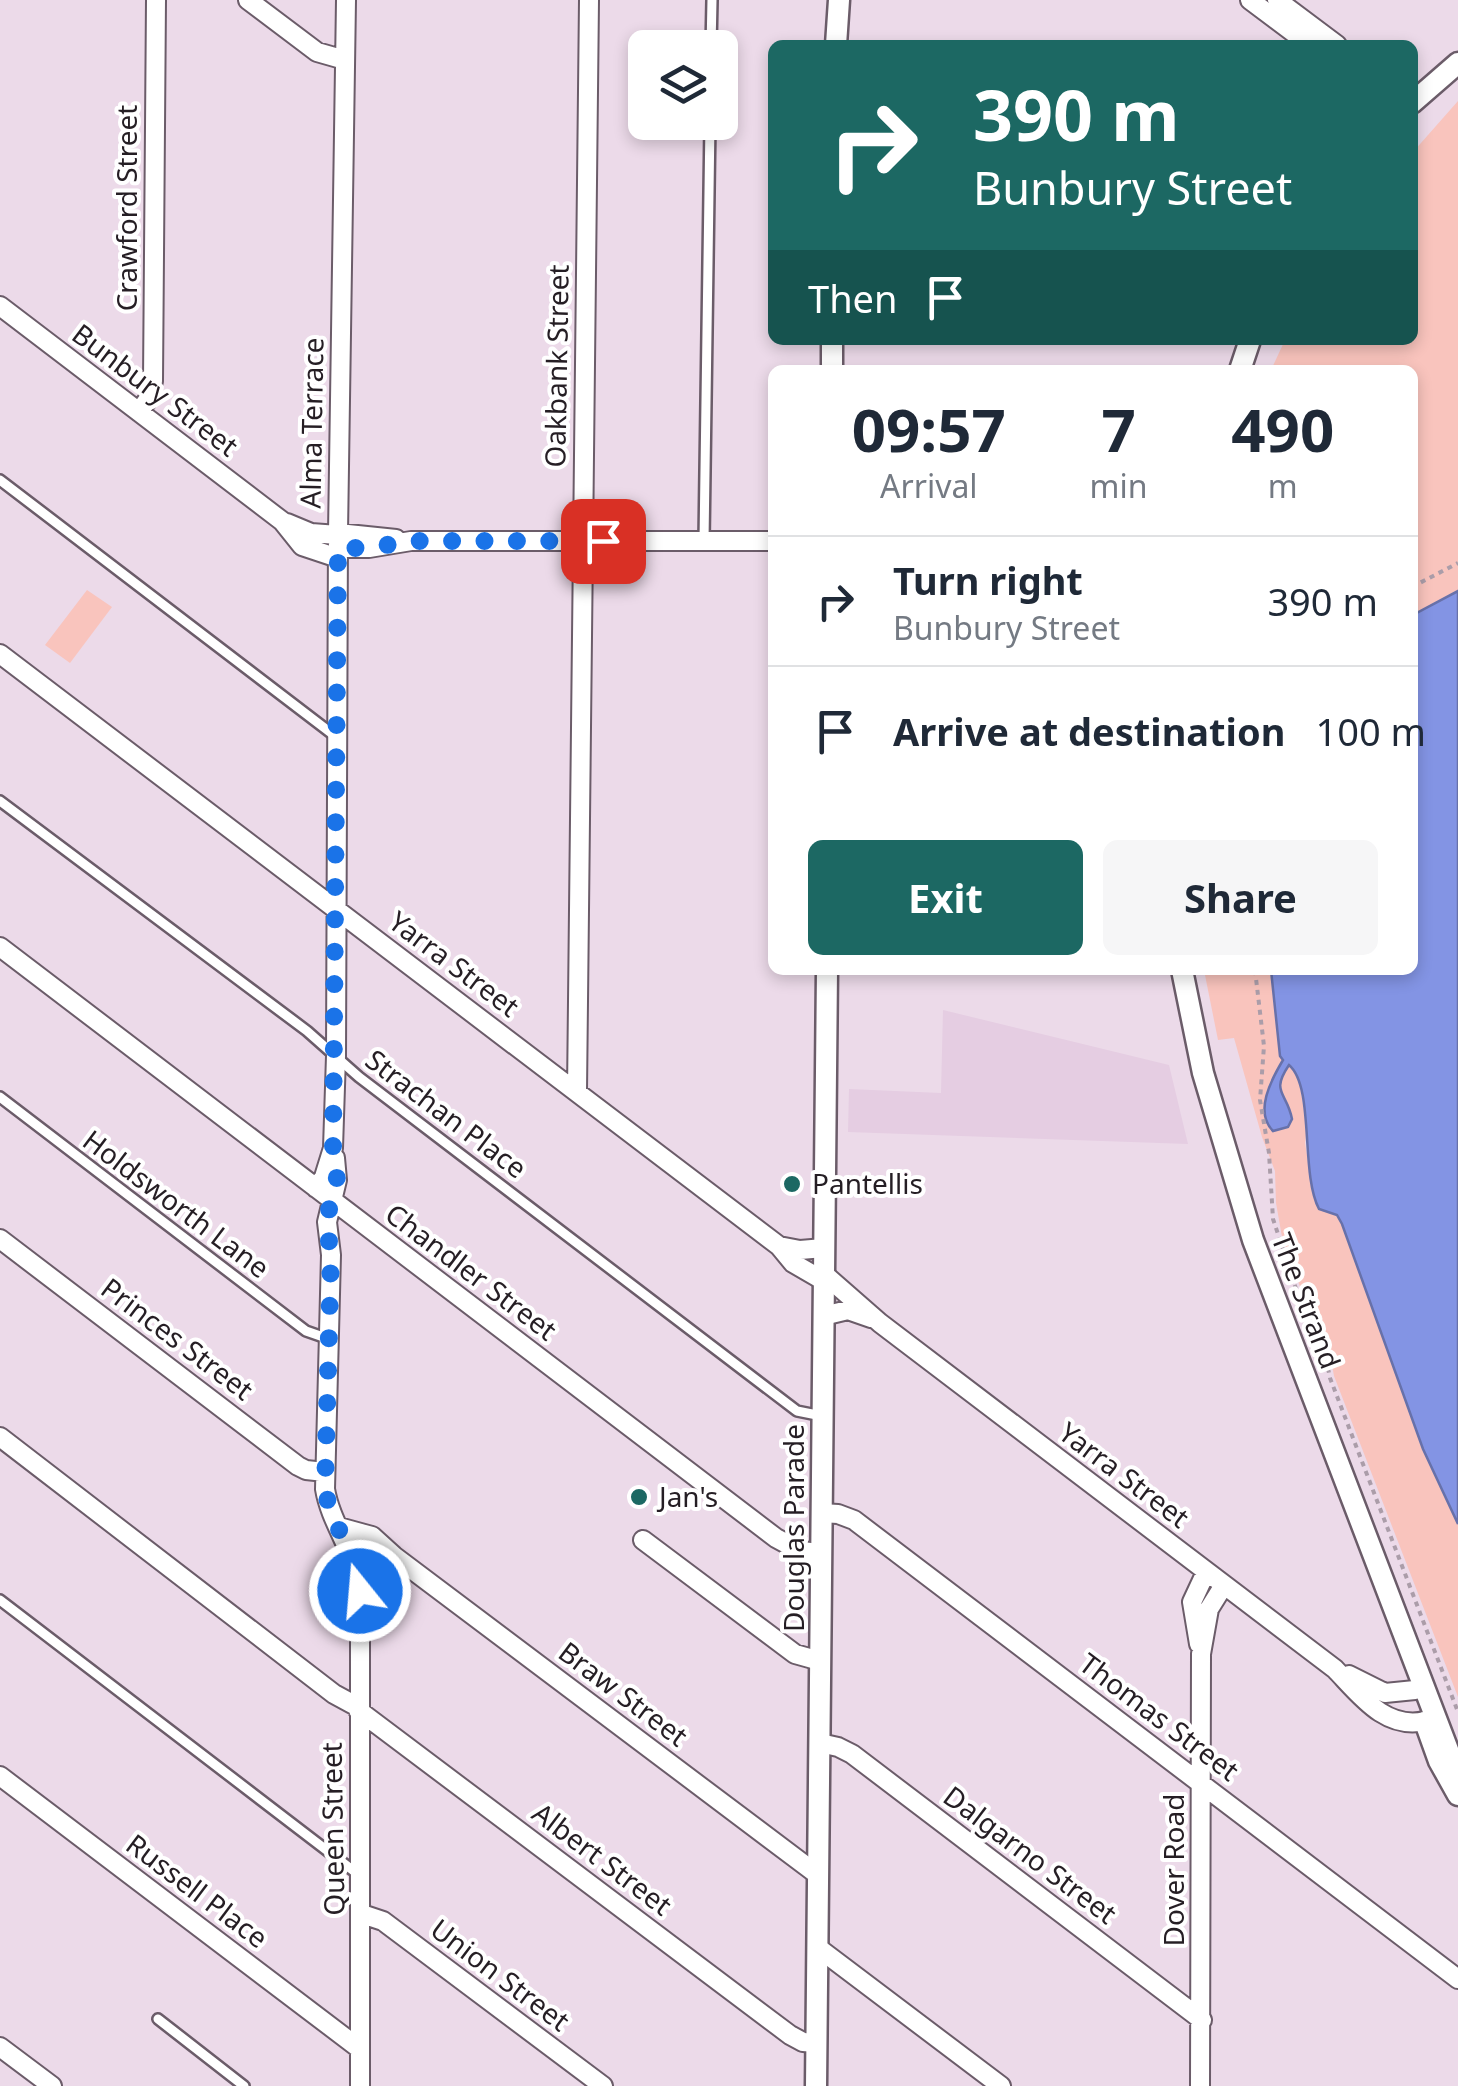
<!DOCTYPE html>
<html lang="en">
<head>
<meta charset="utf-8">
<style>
	:root { --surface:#fff; --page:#f6f6f7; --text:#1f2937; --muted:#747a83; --line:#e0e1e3; --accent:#1c6863 }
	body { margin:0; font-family:"Noto Sans",sans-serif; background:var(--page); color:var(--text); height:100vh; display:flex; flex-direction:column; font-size:38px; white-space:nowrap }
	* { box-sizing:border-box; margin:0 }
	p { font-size:32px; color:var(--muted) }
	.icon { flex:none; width:55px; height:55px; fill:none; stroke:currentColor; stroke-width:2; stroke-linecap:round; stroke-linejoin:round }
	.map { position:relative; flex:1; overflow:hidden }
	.panel { position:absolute; left:768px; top:365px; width:650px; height:610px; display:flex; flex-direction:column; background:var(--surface); border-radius:15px; box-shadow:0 5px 15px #0003 }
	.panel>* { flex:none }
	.guide { position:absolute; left:768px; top:40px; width:650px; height:305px; border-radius:15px; box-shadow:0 5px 15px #0003; background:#1c6863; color:#fff; overflow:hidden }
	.tools { position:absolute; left:628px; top:30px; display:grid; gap:20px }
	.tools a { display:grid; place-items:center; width:110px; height:110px; border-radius:15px; background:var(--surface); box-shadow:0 5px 15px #0003; font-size:50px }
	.pin { position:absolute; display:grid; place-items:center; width:85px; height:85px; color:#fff; margin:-42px; border-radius:20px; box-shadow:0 5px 15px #0006 }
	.me { position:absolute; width:110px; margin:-55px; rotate:343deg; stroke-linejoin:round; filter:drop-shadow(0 0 8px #0008) }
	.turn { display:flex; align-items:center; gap:35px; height:210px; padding:0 40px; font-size:45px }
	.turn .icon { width:130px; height:130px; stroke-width:2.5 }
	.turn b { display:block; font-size:70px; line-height:85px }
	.then { display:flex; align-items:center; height:95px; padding:0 40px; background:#0003; gap:20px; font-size:38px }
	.eta { display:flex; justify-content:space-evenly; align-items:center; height:170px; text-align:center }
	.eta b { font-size:60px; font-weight:700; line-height:70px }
	.cta { display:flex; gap:20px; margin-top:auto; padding:20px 40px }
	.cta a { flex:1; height:115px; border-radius:15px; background:var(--accent); color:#fff; font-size:40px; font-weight:700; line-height:115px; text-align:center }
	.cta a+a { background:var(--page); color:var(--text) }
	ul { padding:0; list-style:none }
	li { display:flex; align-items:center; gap:30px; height:130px; padding:0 40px; border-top:2px solid var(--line) }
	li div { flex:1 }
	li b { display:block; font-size:38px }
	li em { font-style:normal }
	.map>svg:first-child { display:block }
	.built { fill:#e5cde2 }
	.green { fill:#f9c4bd }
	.water { fill:#8394e4; stroke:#6771aa; stroke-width:2.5 }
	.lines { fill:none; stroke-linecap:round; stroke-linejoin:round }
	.service-casing { stroke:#6b5c69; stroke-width:14 }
	.minor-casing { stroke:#6b5c69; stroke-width:22 }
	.tertiary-casing { stroke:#6b5c69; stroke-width:25 }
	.path { stroke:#ab9da9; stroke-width:4; stroke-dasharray:5 5; stroke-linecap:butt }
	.service { stroke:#fff; stroke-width:9 }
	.minor { stroke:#fff; stroke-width:18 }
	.tertiary { stroke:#fff; stroke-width:20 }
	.route { stroke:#1a73e8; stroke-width:18; stroke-dasharray:0 32.4 }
	.poi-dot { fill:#1c6863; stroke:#fff; stroke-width:4 }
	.labels { text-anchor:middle; stroke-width:8; stroke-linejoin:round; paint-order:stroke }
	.street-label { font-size:28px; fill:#251e24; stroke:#fff }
	.poi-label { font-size:28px; fill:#251e24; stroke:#fff; text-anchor:start }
</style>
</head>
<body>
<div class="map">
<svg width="1458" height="2086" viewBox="0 0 1458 2086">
	<rect width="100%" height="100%" fill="#ecdae9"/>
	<path class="built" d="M943 1010 1169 1065 1188 1144 848 1132 849 1089 941 1093Z"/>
	<path class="green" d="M1458 101V591L1413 615 1412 370H1271L1285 340H1412L1413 152Z
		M87 590 112 607 70 663 45 645Z
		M1204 970H1271L1280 1056 1298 1074 1307 1128 1305 1143 1314 1199 1337 1215 1342 1224 1423 1449 1458 1524V1697L1334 1376 1329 1348 1307 1306 1282 1237 1276 1203 1275 1171 1262 1137 1234 1038 1218 1040Z"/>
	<path class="water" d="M1458 591V1524L1423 1449 1342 1224 1337 1215 1319 1209C1300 1173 1315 1087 1289 1065 1270 1093 1287 1092 1292 1119L1288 1127 1273 1131C1254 1112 1271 1080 1283 1060L1280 1056 1271 970H1412L1413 615Z"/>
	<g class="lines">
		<g class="service-casing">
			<path id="service" d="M711 48 712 0
				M0 480 335 736
				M704 541 710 122
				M0 801 307 1031 359 1077 797 1411 822 1416
				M0 1097 306 1331 329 1339
				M0 1600 359 1875
				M158 2019 244 2086"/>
		</g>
		<g class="minor-casing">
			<path id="minor" d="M248 0 317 52 345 60
				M1250 0 1310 45
				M1277 0 1337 45
				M0 306 282 521 302 546 338 558
				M139 412 149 398 153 381 156 0
				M287 523 311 533 338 535
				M338 533 396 539
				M338 548H369L411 541H772
				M0 654 779 1246 793 1263 824 1281
				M0 947 776 1538 800 1551 821 1553
				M577 1092 589 0
				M335 1158 337 1180 327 1222 331 1255 325 1489C331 1525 357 1554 360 1591V2086
				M316 1188 324 1177 333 1148 336 1056 338 533 346 0
				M0 1239 298 1466 306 1470 325 1472
				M779 1246 800 1250 824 1248
				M824 1274 880 1323 1335 1669C1360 1695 1385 1730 1425 1721
				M823 1316 848 1310 871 1318
				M0 1437 334 1694 358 1707
				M821 1513 838 1514 854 1520 1458 1979
				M339 1527 372 1536 394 1556 818 1875
				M643 1540 795 1654 820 1661
				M1199 1644 1192 1602 1206 1572
				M1349 1675 1385 1693 1415 1690
				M358 1710 790 2035 803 2042 816 2043
				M820 1743 838 1747 852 1754 1202 2020
				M0 1776 360 2049
				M362 1914 383 1921 603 2086
				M817 1947 1001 2086
				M0 2047 52 2086
				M1200 2086 1201 1654 1209 1609 1224 1585"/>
		</g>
		<g class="tertiary-casing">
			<path id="tertiary" d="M836 45 839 0
				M1412 103 1458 63
				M832 370V340
				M1240 370 1250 340
				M1182 970 1203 1073 1253 1240 1458 1776
				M1425 1722 1439 1761 1458 1795
				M816 2086 827 970"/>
		</g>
		<path class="path" d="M1412 587 1458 563
			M1255 970 1264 1046 1260 1100 1269 1153 1273 1219 1302 1307 1323 1344 1330 1378 1458 1712"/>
		<use href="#service" class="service"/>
		<use href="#minor" class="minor"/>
		<use href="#tertiary" class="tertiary"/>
	</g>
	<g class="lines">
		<path class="route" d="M360 1591C357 1554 331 1525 325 1489L331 1254 326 1222 338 1173 333 1148 338 548H368L411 541H603"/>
	</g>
	<g class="poi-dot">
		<circle cx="792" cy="1184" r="10"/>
		<circle cx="639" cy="1497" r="10"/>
	</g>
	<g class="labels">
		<g class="street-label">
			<text transform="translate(127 208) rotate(-90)" y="10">Crawford Street</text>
			<text transform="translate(557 366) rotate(-89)" y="10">Oakbank Street</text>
			<text transform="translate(155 390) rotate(37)" y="10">Bunbury Street</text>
			<text transform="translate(312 423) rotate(-89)" y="10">Alma Terrace</text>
			<text transform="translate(454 964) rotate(37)" y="10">Yarra Street</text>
			<text transform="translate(446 1114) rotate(37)" y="10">Strachan Place</text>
			<text transform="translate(176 1204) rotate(37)" y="10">Holdsworth Lane</text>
			<text transform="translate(471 1272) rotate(37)" y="10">Chandler Street</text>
			<text transform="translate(1306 1301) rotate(69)" y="10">The Strand</text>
			<text transform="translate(177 1339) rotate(37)" y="10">Princes Street</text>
			<text transform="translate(1124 1475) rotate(37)" y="10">Yarra Street</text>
			<text transform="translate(794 1528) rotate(-90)" y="10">Douglas Parade</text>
			<text transform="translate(623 1694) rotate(37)" y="10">Braw Street</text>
			<text transform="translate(1159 1717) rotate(37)" y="10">Thomas Street</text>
			<text transform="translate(333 1829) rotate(-91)" y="10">Queen Street</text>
			<text transform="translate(1030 1855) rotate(37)" y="10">Dalgarno Street</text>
			<text transform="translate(602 1859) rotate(37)" y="10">Albert Street</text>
			<text transform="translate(1174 1870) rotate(-90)" y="10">Dover Road</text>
			<text transform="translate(197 1891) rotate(37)" y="10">Russell Place</text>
			<text transform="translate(500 1975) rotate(37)" y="10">Union Street</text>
		</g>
		<g class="poi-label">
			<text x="812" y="1194">Pantellis</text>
			<text x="659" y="1507">Jan's</text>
		</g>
	</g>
</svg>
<div class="tools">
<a><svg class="icon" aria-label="layers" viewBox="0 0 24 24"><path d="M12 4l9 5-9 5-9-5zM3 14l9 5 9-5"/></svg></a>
</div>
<div class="pin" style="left:603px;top:541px;background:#d93025"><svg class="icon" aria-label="arrive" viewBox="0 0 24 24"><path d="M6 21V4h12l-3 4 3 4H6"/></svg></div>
<svg class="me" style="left:360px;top:1591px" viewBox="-20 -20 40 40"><circle r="17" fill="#1a73e8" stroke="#fff" stroke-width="3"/><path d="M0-11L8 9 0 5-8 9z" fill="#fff"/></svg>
<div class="guide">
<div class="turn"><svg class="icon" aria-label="right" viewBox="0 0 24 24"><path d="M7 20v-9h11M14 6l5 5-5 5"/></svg><div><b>390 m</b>Bunbury Street</div></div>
<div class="then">Then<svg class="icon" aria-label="arrive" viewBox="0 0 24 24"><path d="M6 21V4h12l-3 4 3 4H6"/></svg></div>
</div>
<section class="panel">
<div class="eta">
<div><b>09:57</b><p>Arrival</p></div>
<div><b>7</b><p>min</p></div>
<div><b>490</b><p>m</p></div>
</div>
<ul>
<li><svg class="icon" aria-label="right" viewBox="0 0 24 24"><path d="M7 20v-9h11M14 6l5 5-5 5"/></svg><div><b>Turn right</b><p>Bunbury Street</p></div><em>390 m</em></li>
<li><svg class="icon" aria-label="arrive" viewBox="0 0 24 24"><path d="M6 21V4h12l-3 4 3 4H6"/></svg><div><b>Arrive at destination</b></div><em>100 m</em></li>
</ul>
<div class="cta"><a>Exit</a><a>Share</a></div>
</section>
</div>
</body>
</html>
